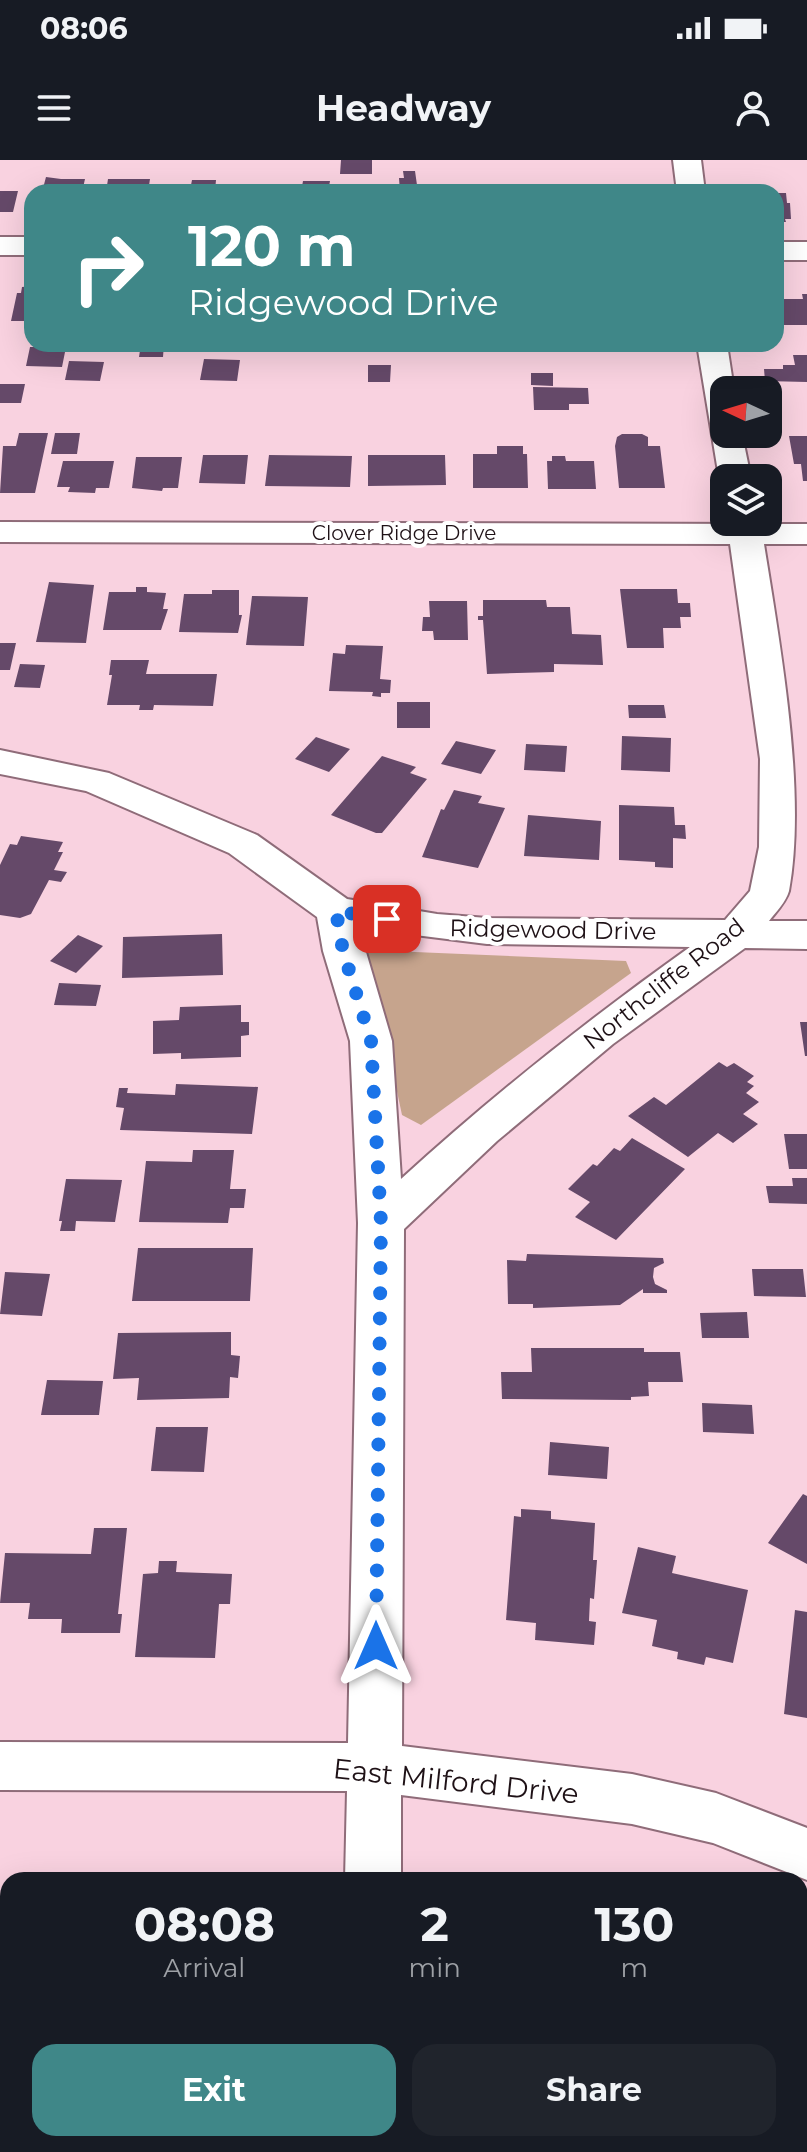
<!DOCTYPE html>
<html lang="en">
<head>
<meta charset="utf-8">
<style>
	:root { --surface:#171b24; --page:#20242c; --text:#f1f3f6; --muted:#9ea1a6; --accent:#3f8788 }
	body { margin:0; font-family:Montserrat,sans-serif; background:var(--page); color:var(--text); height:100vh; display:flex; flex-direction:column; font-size:30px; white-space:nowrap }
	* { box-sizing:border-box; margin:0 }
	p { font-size:26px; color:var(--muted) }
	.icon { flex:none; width:44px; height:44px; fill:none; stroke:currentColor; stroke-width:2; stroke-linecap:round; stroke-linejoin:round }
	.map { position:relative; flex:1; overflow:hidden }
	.panel { position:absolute; left:0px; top:1712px; width:808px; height:280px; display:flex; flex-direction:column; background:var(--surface); border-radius:24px 24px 0 0; box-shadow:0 8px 32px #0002 }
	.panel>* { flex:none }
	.banner { position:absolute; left:24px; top:24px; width:760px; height:168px; border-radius:24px; box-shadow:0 8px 32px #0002; background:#3f8788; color:#fff; overflow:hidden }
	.needle { width:52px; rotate:274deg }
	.controls { position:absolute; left:710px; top:216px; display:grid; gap:16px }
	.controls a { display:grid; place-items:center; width:72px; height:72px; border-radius:16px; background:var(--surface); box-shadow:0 8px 32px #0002; font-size:40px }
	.pin { position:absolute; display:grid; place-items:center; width:68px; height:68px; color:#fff; margin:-34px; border-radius:16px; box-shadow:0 4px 12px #0006 }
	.me { position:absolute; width:88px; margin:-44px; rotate:0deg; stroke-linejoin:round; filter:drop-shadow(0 0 6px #0008) }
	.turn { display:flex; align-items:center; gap:28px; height:168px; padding:0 32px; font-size:36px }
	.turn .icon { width:104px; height:104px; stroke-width:2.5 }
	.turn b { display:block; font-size:56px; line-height:68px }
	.eta { display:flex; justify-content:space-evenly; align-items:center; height:136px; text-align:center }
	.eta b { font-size:48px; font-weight:700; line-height:56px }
	.button { display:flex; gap:16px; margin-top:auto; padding:16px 32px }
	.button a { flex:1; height:92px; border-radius:24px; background:var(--accent); color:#fff; font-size:32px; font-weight:700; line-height:92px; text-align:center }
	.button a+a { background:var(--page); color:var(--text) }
	.status { display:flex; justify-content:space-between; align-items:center; height:56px; padding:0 40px; background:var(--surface); direction:ltr }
	.status svg { height:22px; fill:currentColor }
	header { display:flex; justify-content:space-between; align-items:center; height:104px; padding:0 32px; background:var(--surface); font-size:36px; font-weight:700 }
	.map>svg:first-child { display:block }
	.green { fill:#c6a48d }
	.building { fill:#654969 }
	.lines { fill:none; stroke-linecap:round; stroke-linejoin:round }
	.street-casing { stroke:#8f6c79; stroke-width:4 }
	.street { fill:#fff; fill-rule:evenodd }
	.route { stroke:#1a73e8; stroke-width:14; stroke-dasharray:0 25.2 }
	.labels { text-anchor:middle; stroke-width:8; stroke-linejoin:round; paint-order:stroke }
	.far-street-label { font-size:20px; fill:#1e1116; stroke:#fff }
	.street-label { font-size:24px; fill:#1e1116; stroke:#fff }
	.near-street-label { font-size:28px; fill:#1e1116; stroke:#fff }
</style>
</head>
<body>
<div class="status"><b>08:06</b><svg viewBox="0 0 49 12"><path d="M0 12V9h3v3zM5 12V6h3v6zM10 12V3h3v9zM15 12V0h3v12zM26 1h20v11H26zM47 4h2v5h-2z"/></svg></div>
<header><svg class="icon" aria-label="menu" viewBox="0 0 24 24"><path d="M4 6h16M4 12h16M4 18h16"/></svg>Headway<svg class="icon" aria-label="person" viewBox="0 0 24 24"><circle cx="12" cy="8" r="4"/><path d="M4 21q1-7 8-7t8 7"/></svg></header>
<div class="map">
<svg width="807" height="1992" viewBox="0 0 807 1992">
	<rect width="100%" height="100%" fill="#f9d2e0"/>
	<path class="green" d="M367 790 626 801 631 813 421 965 402 955Z"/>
	<path class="building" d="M341 0H372V14H340Z
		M403 11H415L418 32H400L399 18H404Z
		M46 17 61 19H85L82 32H42Z
		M108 19H150L148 32H106Z
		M192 20H216L215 31 170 32 171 25H191Z
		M303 21H330L328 32H301Z
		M235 26H267L266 32H234Z
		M530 28H573V32H530Z
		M0 31H18L13 52H0Z
		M776 33H786L787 43H790L791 59H785L786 62H776Z
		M32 126V161H11L17 133H21L22 127Z
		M802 134H807V165H776V139H803Z
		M141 184H164L163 197H139Z
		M30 187H66L62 207 26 206Z
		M793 195H807V222L765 221 764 209H783V205H795Z
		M204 199 240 200 237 221 200 220Z
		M69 201 104 202 100 221 65 220Z
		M368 205H391L390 222H368Z
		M531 213H553V226L531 225Z
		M0 224H25L21 243H0Z
		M533 227 588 228 589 244H569V250H534Z
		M19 273H48L35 333H0L3 286H16Z
		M55 273H80L77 294H51Z
		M622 274H642L648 277V286H660L665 328H619L615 286 617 277Z
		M789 276H807V321H803L801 304H794Z
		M497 286H523V294H527L528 328H473V294H497Z
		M203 295H248L245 324 199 323Z
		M269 295 352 296 350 327 265 326Z
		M368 295H445L446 325 368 326Z
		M552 296H565L566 301H594L596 329H548L547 301H552Z
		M136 297H182L178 328H163L162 331 132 328Z
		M63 301H114L109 328H96L95 333 68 332 70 327H57Z
		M49 422 94 425 86 483 36 482Z
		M136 427H147V432L166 433 163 449H168L161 470H103L109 432H136Z
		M620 429H677L678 443H690L691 457H680L681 468H663L664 488H627Z
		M212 430H239V455H242L238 473 179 472 184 434H212Z
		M252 436 308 437 304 486 246 485Z
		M483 440H546L547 447H570L572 474 601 475 603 505 554 504V512L487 514 483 460H478V456H483Z
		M429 441H467L468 480H434L433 471H422L423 457H430Z
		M0 483H16L10 510H0Z
		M346 485 383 486 380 519 391 520 390 533H381V537L372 536 373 532 329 531 333 493 345 494Z
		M111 500H149L146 514H217L213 546 154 545 153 550H139L140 545H107L112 515H109Z
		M20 504 45 505 40 528 14 527Z
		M397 542H430V568H397Z
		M628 545H664L666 558H629Z
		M622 576 671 578 670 612 621 610Z
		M316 577 350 589 329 612 295 599Z
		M456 581 496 590 481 614 441 604Z
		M526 584 567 586 565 612 524 610Z
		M382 596 416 607 410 613 427 619 382 673H376L331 655Z
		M454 630 482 636 478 643 505 648 478 708 422 697 441 649 444 650Z
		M619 645 674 647 675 665H685L686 679 673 678V708L655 707V702L619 700Z
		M528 655 601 661 599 700 524 696Z
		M21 676 63 682 58 692H63L54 710 67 712 61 722 49 720 31 754 20 758 0 755V705L10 684 17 685Z
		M222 774 223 815 122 818 123 777Z
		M78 775 103 786 76 813 50 801Z
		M59 823 101 825 96 846 54 845Z
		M241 845V862H249V875L241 876V897L181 899V893L153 894V861L179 860 180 847Z
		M800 862H807V896H805Z
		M719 902 727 907 734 903 754 916 747 922 754 926 746 933 759 942 743 954 758 964 733 983 718 973 688 997 628 956 654 937 666 945Z
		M176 924 258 927 252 974 120 970 124 948 116 947 119 928H128L127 933 175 935Z
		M784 974H807V1009H789Z
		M632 978 685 1009 616 1080 575 1057 590 1042 568 1029 593 1004 597 1006 614 988 620 991Z
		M193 990H234L230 1029H246L244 1048H230L228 1063 139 1062 146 1001 192 1002Z
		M792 1018H807V1044L769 1043 766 1026H793Z
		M66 1019 122 1020 115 1062 76 1061 75 1071H60L62 1061H59Z
		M138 1088H253L250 1141H132Z
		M527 1094 663 1098 664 1103 654 1108 653 1117 655 1124 667 1130V1133H643V1129L620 1145 533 1148V1144H508L507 1100 526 1101Z
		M752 1109H803L806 1137 754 1136Z
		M5 1112 50 1114 42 1156 0 1154Z
		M747 1152 749 1178H702L700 1153Z
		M231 1172V1195L240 1196 238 1218 230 1217 229 1238 137 1240 139 1218 113 1219 118 1173Z
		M531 1188H644V1192H680L683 1222H648L649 1236 631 1237V1240L502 1239 501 1212H532Z
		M47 1220 103 1221 99 1255H41Z
		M702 1243 752 1245 754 1274 703 1272Z
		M156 1267H208L204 1312 151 1311Z
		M550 1282 609 1287 607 1319 548 1315Z
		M803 1334 807 1336V1404L768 1383Z
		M521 1349 551 1351V1359L595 1363 593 1400H597L594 1439 590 1438 589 1461 596 1462 594 1485 535 1480 536 1463 506 1460 514 1356 521 1357Z
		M94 1368H127L118 1454H122L120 1473H61L62 1459H28L30 1443H0L5 1393 91 1394Z
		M638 1387 676 1396 672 1413 748 1430 733 1503 706 1497 704 1505 677 1499 678 1492 652 1486 657 1460 622 1453Z
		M159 1401H177L176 1412 232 1414 230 1444H219L215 1498 135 1497 143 1414 158 1413Z
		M795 1450 807 1452V1558L784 1554Z
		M0 1786H8V1933L0 1929Z
		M807 1844V1992H718L708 1984H800V1854Z
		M36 1984H103L102 1992H35Z
		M113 1984H178V1992H112Z
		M575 1984H625L624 1992H574Z"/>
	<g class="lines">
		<g class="street-casing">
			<path id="street" d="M673 0H701L705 32H677Z
				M0 77H32V95H0Z
				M776 82H807V100H776Z
				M697 184H727L734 230H724V274H742L751 318H724V325L719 318Z
				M0 362 807 364V384H764C780 484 807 633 789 731 786 742 776 752 769 761H807V789L745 788 613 884 497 981 404 1069 402 1586 632 1614 716 1633 807 1668V1720L713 1683 632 1664 401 1635V1720H345L347 1631 0 1630V1582L348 1583 358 1063 350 881 323 791 317 757 229 693 86 631 0 614V590L109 613 257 675 347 739 437 754 487 758 725 760 750 731 759 687 760 599 730 384 0 382ZM359 768 487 784 690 787C589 859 493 935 401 1019L392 881Z
				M340 1984H400L399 1992H339Z"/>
		</g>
		<use href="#street" class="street"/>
	</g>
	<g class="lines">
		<path class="route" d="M376 1486 381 1063 371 881 343 791 336 751 387 759"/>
	</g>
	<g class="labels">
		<g class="far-street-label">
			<text x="404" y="380">Clover Ridge Drive</text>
		</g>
		<g class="street-label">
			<text transform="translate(553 770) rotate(1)" y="8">Ridgewood Drive</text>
			<text transform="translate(664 824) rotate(-38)" y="8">Northcliffe Road</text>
		</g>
		<g class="near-street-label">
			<text transform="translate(456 1621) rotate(6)" y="10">East Milford Drive</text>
		</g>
	</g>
</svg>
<div class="controls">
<a><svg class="needle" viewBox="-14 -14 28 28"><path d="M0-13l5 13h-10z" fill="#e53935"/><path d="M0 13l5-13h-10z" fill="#9ea1a6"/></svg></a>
<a><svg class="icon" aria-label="layers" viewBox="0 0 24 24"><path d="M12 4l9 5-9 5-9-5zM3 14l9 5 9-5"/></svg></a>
</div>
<div class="pin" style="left:387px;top:759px;background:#d93025"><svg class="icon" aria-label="arrive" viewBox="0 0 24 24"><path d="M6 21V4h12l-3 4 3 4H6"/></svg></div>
<svg class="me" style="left:376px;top:1486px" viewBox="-20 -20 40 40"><path d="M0-17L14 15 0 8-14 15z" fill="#1a73e8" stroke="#fff" stroke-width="4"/></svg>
<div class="banner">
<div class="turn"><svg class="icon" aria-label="right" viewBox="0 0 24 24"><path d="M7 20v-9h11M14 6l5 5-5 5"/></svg><div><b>120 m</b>Ridgewood Drive</div></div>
</div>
<section class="panel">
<div class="eta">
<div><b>08:08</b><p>Arrival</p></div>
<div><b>2</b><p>min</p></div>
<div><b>130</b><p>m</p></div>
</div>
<div class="button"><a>Exit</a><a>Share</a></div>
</section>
</div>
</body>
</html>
